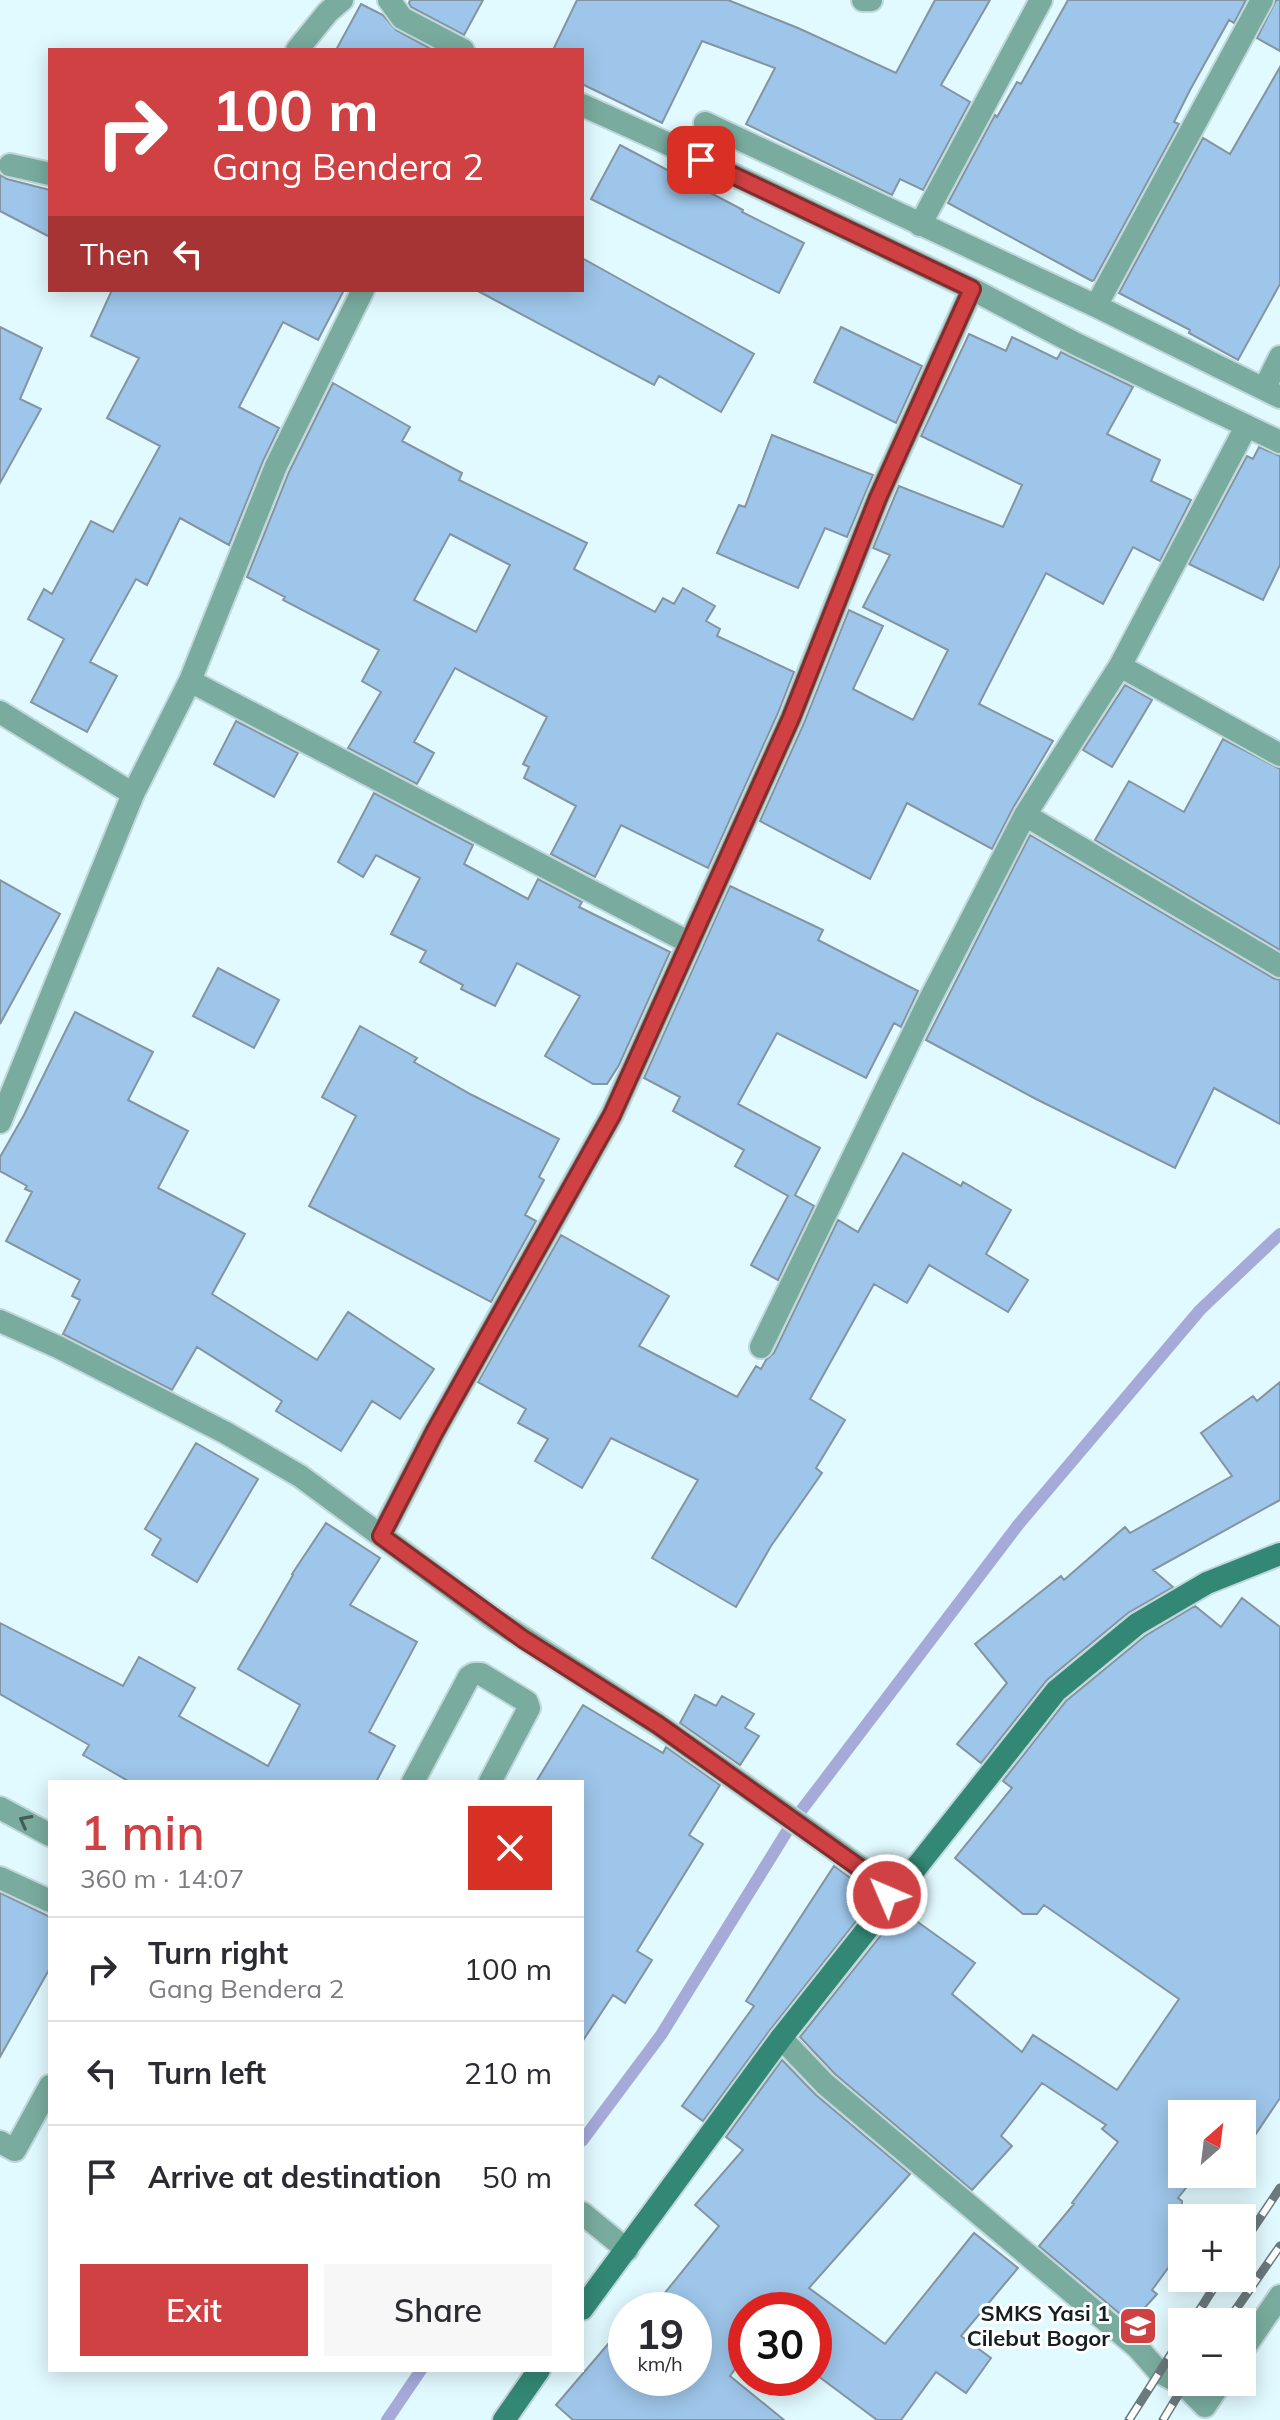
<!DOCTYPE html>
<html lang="en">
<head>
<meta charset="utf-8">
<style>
	:root { --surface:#fff; --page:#f7f7f7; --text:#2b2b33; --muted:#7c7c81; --line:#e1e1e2; --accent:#d04143 }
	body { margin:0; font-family:Mulish,sans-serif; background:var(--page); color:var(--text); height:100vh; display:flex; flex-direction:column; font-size:30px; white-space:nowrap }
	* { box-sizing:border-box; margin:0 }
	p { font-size:26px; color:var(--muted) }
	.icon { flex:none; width:44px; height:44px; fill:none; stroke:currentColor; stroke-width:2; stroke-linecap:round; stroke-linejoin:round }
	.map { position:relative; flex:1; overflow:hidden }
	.side { position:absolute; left:48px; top:1780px; width:536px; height:592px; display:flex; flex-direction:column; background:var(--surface); border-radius:0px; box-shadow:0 4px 20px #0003 }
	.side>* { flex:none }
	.top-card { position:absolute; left:48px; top:48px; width:536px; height:244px; border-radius:0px; box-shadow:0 4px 20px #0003; background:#d04143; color:#fff; overflow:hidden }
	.needle { width:52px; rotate:28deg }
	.buttons { position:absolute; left:1168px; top:2100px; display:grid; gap:16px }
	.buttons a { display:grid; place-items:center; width:88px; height:88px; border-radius:0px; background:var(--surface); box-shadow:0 4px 20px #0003; font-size:40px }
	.speed { position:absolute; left:608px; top:2292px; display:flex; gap:16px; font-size:40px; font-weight:700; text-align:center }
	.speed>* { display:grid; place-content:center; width:104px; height:104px; border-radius:50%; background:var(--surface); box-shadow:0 4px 20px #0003; line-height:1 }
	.speed small { font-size:20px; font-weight:400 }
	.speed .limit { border:12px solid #d22; background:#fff; color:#111 }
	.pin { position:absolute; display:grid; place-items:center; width:68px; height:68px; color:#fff; margin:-34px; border-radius:16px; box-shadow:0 4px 12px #0006 }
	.me { position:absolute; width:88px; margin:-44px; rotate:315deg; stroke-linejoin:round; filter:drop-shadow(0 0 6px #0008) }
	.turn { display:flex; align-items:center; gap:28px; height:168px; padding:0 32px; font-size:36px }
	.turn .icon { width:104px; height:104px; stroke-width:2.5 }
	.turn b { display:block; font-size:56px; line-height:68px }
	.then { display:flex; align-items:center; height:76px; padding:0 32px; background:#0003; gap:16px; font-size:30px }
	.round { display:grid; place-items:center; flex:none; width:84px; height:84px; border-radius:0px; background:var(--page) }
	.head { display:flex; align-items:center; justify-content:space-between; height:136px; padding:0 32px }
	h1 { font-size:48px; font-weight:600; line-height:60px; color:var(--accent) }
	.primary-button { display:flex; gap:16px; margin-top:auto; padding:16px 32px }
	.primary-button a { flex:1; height:92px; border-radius:0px; background:var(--accent); color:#fff; font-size:32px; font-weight:600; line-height:92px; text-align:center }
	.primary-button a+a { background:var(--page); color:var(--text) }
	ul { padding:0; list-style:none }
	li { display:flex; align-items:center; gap:24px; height:104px; padding:0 32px; border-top:2px solid var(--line) }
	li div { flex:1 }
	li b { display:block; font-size:30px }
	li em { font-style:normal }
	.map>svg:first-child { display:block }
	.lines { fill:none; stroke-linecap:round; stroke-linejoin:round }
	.stream { stroke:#a5aad9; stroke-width:12 }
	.building { fill:#9ec6ea; stroke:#8494a1; stroke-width:2; fill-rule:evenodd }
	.minor-casing { stroke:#c0d7db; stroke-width:26 }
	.secondary-casing { stroke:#c0d7db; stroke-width:26 }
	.minor { stroke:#79ac9e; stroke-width:22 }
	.secondary { stroke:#338775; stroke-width:22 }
	.rail-casing { stroke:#6b7a7d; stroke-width:9 }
	.rail { stroke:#fff; stroke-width:6; stroke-dasharray:18; stroke-linecap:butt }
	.oneway { stroke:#425e59 }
	.route-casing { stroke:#872a2c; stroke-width:20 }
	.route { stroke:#d04143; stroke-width:14 }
	.labels { text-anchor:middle; stroke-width:6; stroke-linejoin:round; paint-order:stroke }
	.poi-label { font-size:22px; font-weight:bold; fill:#151e20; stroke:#fff; text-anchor:end }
</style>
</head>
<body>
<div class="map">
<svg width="1280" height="2420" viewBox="0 0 1280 2420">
	<rect width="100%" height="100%" fill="#e1faff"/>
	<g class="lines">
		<path class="stream" d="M582 2141 661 2035 794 1820 1018 1525 1200 1310 1280 1234
			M387 2420 421 2370"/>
	</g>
	<path class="building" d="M410 0H483L464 35 411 7 409 3Z
		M577 0H728L798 28 896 73 935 0H990L941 85 970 102 923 190 900 179 892 195 746 124 775 68 702 41 662 123 582 84V50H553Z
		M1068 0H1246L1234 23 1229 20 1190 90 1174 122 1179 124 1094 280 1092 281 948 203 995 115 997 117 1017 82 1021 84Z
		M1276 0H1280V51L1257 38Z
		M361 4 383 15 396 30 433 50H336Z
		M1280 67V284L1238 360 1189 333 1190 330 1119 293 1203 138 1230 154Z
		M620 145 743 210 742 212 804 243 779 293 591 199Z
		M0 175 7 179 50 190V237L0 211Z
		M582 258 754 354 721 412 659 376 654 385 476 290H582Z
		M112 290H344L318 340 283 322 239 407 279 428 263 461 229 545 180 518 147 585 136 579 90 662 117 676 87 732 31 702 64 639 28 619 44 589 52 594 91 521 113 532 160 446 107 418 139 358 91 336Z
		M0 327 42 348 20 399 41 409 0 483Z
		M841 327 922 366 896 423 814 382Z
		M969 334 1006 351 1012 337 1057 359 1061 352 1133 387 1107 434 1160 460 1151 481 1191 500 1160 561 1133 547 1103 604 1046 573 979 704 1053 741 1013 808 992 849 907 803 870 879 760 821 804 723 849 610 883 626 853 689 913 720 948 650 863 607 890 555 873 548 899 486 1003 527 1022 485 921 436Z
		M333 383 410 427 402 441 462 473 459 480 587 543 574 569 655 612 663 598 674 604 683 588 715 606 706 621 720 629 717 636 794 672 778 713 708 868 621 825 595 877 551 854 576 806 524 778 529 767 523 764 547 717 455 668 414 742 434 753 417 784 348 748 381 692 362 681 379 650 283 600 285 597 247 577 289 472ZM450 534 510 565 476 632 414 600Z
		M772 435 873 475 847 537 825 528 798 588 717 553 739 505 745 507Z
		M1259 447 1280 456V565L1263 600 1189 564 1247 456 1253 459Z
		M1125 685 1152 700 1112 767 1083 750Z
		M236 721 298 753 274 797 214 764Z
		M1223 739 1280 769V950L1095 840 1129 781 1184 812Z
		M374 793 473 845 464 864 528 899 538 879 582 902 579 907 670 952 619 1065 607 1084H593L545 1056 580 996 517 963 495 1006 461 989 463 985 420 962 426 951 391 934 420 878 376 855 363 877 338 862Z
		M1030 835 1273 978 1280 980V1124L1214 1088 1175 1168 1036 1099 926 1040Z
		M0 880 60 914 0 1024Z
		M730 886 823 930 818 940 918 991 901 1027 894 1023 866 1078 777 1033 738 1104 820 1148 795 1195 814 1206 778 1280 751 1265 788 1196 735 1166 744 1150 673 1111 680 1097 644 1078Z
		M218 968 279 1000 254 1048 193 1016Z
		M75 1012 153 1052 128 1100 188 1131 158 1188 245 1234 212 1294 317 1360 348 1312 434 1369 400 1419 372 1401 341 1451 276 1411 282 1401 197 1347 172 1390 63 1334 80 1300 72 1296 80 1280 6 1241 32 1192 25 1189 27 1186 0 1171V1157L24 1115Z
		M360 1026 417 1058 414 1062 472 1095 559 1139 539 1177 544 1180 525 1215 536 1221 491 1302 309 1206 356 1116 322 1097Z
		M903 1153 961 1186 963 1182 1011 1210 986 1254 1028 1280 1008 1312 929 1265 907 1303 874 1284 810 1399 845 1420 816 1468 822 1473 771 1546 736 1607 652 1558 698 1480 611 1438 582 1488 535 1461 548 1439 518 1423 526 1409 478 1382 561 1235 669 1296 639 1346 737 1397 756 1366 761 1369 766 1360 774 1353 838 1220 858 1232Z
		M1280 1382V1500L1153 1570 1173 1587 1128 1613 1047 1680 981 1763 957 1744 1007 1683 975 1644 1061 1576 1064 1580 1125 1527 1130 1533 1232 1476 1201 1433 1253 1396 1257 1401Z
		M196 1443 258 1479 197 1582 152 1555 161 1539 145 1529Z
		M326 1523 380 1558 350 1605 417 1642 369 1732 395 1746 376 1782H130L83 1755 89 1745 0 1694V1623L123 1686 139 1657 195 1688 179 1716 268 1766 300 1705 238 1669 293 1575 292 1574Z
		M1242 1598 1280 1627V2098L1247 2147 1242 2143V2114H1182V2174H1197L1178 2198 1182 2201V2249L1152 2290 1157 2294 1131 2323 1039 2246 1074 2204 1072 2203 1118 2142 1102 2129 1106 2125 1042 2083 1001 2136 1012 2146 972 2190 835 2074 800 2037 901 1910 975 1963 952 1994 1022 2052 1033 2035 1117 2090 1179 1999 1044 1905 1037 1914H1023L955 1858 1012 1788 1003 1781 1066 1701 1145 1636 1195 1606 1221 1627Z
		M695 1695 716 1706 722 1696 754 1714 745 1728 759 1736 740 1765 680 1723Z
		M583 1705 663 1753 666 1747 720 1785 689 1835 703 1844 637 1951 652 1960 625 2003 613 1995 582 2042V1782H536Z
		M834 1866 872 1894V1901L770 2030 703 2121 682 2106 754 2006 746 2001Z
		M0 1893 50 1917V1968L0 2057Z
		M782 2060 816 2095 910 2174 809 2288 885 2344 974 2233 1018 2268 961 2336 991 2358 966 2393 936 2372 901 2420H877L814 2373V2310H746V2355L730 2376 784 2420H573L556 2405 626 2323V2378H694V2310H651L719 2226 695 2205 743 2150 726 2137Z"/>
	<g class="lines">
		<g class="minor-casing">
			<path id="minor" d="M389 0 402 18 463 50
				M863 0H871
				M297 50 328 12 342 0
				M582 105 675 147 972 289 1076 344 1280 442
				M705 123 1096 306 1280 397
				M10 165 50 174
				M920 225 1041 0
				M1096 306 1262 0
				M1264 389 1280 357
				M1120 666 1280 755
				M190 681 690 943
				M0 712 133 794
				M1025 815 1280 966
				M0 1122 133 794 190 681 276 466 363 290
				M0 1321 58 1347 226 1433 300 1476 494 1619 657 1724 874 1877 887 1889 885 1907
				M761 1347 925 1009 1025 815 1120 666 1246 427
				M381 1536 434 1433 612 1115 791 718 878 498 972 289
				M413 1782 469 1677 474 1674H481L527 1702 529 1708 490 1782
				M0 1808 50 1835
				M0 1878 50 1901
				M781 2038 825 2084 1137 2347 1159 2372 1184 2385 1205 2406 1221 2382
				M0 2142 15 2150 50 2086
				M582 2213 627 2250
				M1242 2351 1280 2296"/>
		</g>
		<g class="secondary-casing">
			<path id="secondary" d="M582 2309 781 2038 1056 1691 1137 1624 1207 1583 1280 1554
				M504 2420 539 2370"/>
		</g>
		<use href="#minor" class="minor"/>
		<use href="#secondary" class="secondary"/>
		<g class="rail-casing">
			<path id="rail" d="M1242 2245 1280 2188
				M1192 2322 1220 2278
				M1227 2322 1280 2246
				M1129 2420 1182 2337
				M1163 2420 1186 2382"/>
		</g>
		<use href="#rail" class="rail"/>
	</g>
	<defs><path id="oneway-chevron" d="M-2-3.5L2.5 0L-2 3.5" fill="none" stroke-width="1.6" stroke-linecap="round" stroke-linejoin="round" transform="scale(2)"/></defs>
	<use class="oneway" href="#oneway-chevron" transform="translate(25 1821) rotate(-152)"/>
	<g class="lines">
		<g class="route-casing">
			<path id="route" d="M701 160 972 289 878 498 791 718 612 1115 434 1433 381 1536 523 1639 657 1724 885 1886 887 1895"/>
		</g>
		<use href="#route" class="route"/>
	</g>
	<defs>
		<g id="school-square" transform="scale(2)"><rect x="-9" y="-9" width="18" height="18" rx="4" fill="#d04143" stroke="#fff"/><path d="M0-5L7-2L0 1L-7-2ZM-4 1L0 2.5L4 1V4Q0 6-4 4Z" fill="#fff"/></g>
	</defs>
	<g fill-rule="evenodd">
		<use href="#school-square" x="1138" y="2326"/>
	</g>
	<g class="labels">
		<g class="poi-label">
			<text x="1110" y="2321">SMKS Yasi 1<tspan x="1110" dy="25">Cilebut Bogor</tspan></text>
		</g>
	</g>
</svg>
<div class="buttons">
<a><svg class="needle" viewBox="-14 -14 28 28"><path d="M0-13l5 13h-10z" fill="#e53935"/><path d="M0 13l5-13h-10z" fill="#7c7c81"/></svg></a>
<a>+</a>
<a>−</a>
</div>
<div class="speed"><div>19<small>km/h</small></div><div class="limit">30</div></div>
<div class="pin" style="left:701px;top:160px;background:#d93025"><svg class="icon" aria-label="arrive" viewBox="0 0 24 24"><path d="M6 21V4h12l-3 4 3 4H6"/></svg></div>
<svg class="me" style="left:887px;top:1895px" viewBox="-20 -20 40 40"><circle r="17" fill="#d04143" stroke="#fff" stroke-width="3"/><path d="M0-11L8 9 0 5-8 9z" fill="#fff"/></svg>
<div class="top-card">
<div class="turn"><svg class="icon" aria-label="right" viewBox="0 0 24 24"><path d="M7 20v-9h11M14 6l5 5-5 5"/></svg><div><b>100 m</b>Gang Bendera 2</div></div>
<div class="then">Then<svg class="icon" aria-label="left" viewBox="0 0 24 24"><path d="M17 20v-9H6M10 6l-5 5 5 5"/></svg></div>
</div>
<section class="side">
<div class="head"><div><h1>1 min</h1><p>360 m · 14:07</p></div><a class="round" style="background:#d93025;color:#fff"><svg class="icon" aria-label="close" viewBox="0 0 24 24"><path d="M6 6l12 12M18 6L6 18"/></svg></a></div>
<ul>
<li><svg class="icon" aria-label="right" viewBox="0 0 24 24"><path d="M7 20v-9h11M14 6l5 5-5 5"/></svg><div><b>Turn right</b><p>Gang Bendera 2</p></div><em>100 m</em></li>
<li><svg class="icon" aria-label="left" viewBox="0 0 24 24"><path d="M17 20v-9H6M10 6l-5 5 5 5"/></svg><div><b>Turn left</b></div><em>210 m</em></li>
<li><svg class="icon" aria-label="arrive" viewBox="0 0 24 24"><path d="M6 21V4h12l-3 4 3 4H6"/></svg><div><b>Arrive at destination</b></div><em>50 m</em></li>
</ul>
<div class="primary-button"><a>Exit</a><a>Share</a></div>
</section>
</div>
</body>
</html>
